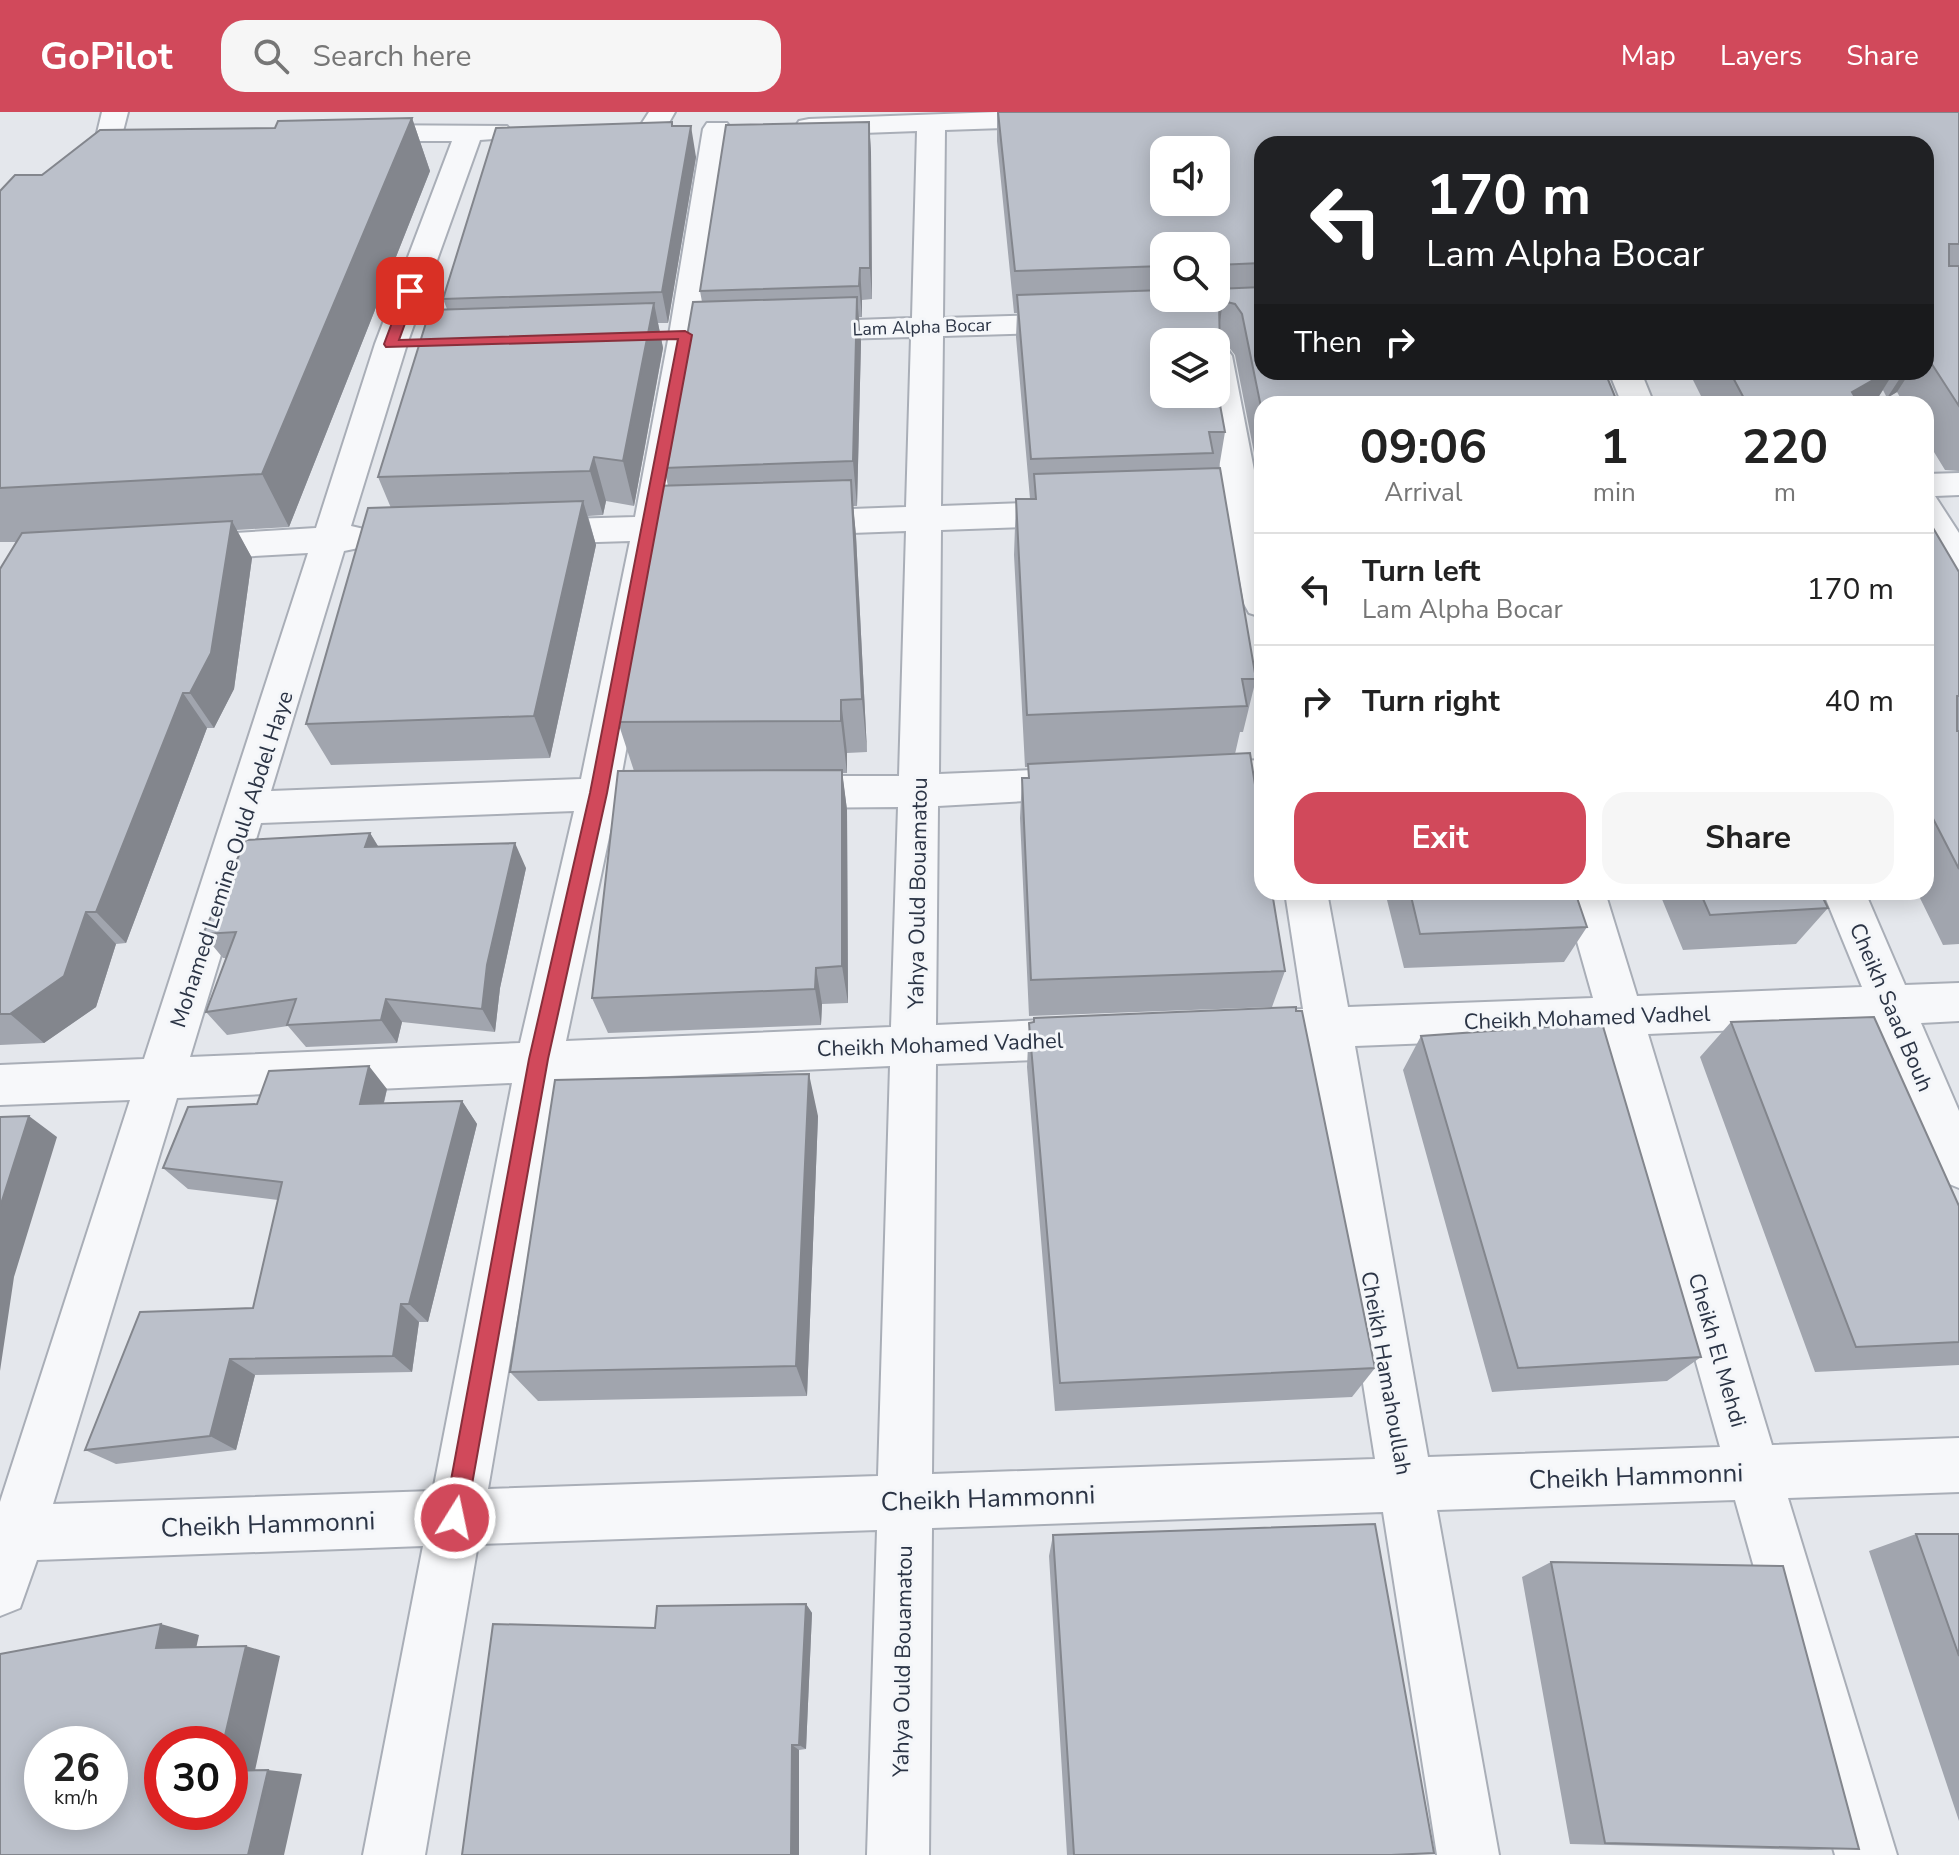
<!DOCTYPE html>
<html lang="en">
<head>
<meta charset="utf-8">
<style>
	:root { --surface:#fff; --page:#f6f6f6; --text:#222; --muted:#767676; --line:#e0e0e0; --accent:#d1495b }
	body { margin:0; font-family:"Nunito Sans",sans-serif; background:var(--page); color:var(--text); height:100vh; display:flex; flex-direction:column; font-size:30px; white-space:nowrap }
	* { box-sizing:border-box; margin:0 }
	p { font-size:26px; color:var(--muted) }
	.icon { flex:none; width:44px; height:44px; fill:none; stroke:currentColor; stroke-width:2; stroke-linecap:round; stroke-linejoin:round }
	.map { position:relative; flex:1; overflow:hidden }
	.panel { position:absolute; left:1254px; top:284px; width:680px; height:504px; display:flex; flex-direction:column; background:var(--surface); border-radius:24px; box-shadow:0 4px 20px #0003 }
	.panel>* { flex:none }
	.banner { position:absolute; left:1254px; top:24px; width:680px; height:244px; border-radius:24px; box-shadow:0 4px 20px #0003; background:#202124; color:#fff; overflow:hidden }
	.controls { position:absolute; left:1150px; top:24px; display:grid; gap:16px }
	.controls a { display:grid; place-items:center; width:80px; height:80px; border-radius:16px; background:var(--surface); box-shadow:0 4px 20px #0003; font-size:40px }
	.speed { position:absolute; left:24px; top:1614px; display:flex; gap:16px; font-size:40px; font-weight:700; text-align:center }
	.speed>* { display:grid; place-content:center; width:104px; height:104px; border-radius:50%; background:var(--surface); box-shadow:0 4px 20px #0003; line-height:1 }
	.speed small { font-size:20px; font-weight:400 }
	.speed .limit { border:12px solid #d22; background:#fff; color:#111 }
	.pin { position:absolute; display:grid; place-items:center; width:68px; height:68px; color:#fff; margin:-34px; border-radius:16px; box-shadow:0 4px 12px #0006 }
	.me { position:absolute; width:88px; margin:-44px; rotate:10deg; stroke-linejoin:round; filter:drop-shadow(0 0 6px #0008) }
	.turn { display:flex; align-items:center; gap:28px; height:168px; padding:0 40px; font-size:36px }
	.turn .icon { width:104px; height:104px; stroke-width:2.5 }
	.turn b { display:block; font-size:56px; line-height:68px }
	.then { display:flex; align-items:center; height:76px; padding:0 40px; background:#0003; gap:16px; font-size:30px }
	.eta { display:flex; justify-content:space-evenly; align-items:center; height:136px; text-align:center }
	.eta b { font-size:48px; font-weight:700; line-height:56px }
	.primary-button { display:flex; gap:16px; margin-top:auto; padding:16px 40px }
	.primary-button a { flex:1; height:92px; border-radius:24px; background:var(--accent); color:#fff; font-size:32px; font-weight:700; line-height:92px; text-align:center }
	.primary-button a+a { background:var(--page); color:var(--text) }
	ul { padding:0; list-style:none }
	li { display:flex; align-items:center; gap:24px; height:112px; padding:0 40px; border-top:2px solid var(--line) }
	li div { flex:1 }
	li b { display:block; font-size:30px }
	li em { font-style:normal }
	header { display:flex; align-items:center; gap:48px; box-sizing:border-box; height:112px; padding:0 40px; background:var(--accent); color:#fff }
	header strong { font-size:38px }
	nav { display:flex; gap:44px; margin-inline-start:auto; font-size:28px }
	.search { width:560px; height:72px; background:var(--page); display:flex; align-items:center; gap:20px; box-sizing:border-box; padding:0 28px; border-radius:24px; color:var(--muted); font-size:30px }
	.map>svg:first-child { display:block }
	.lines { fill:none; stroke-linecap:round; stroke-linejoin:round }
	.street-casing { stroke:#a9aeb7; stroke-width:4 }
	.street { fill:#f7f8fa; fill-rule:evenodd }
	.wall { fill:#a1a5ae; fill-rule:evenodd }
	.shaded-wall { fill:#83868d }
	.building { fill:#bbc0ca; stroke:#83868d; stroke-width:2; fill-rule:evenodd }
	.route { fill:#d1495b; stroke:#882f3b; stroke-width:2 }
	.labels { text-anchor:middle; stroke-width:6; stroke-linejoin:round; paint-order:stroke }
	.far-street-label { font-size:18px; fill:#2b3445; stroke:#f4f6f9 }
	.street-label { font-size:22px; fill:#2b3445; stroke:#f4f6f9 }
	.near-street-label { font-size:26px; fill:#2b3445; stroke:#f4f6f9 }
</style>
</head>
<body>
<header>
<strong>GoPilot</strong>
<div class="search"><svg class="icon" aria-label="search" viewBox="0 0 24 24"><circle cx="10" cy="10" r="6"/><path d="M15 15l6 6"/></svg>Search here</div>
<nav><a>Map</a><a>Layers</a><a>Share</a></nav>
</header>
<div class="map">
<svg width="1959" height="1743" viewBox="0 0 1959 1743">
	<rect width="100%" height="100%" fill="#e4e7ec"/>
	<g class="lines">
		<g class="street-casing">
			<path id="street" d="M102 0H128L121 27 111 29 101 27 97 21Z
				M649 0H675L662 23H642L638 17Z
				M998 0H1066L1071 6 1067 12 1057 14 945 18 943 206 1076 202 1087 204 1092 211 1087 218 1076 220 943 224 941 394 1076 389 1088 393 1093 401 1088 409 1076 413 941 418 939 662 1080 656 1094 660 1100 671 1094 682 1080 686 938 694 936 913 1089 906 1105 912 1112 926 1105 940 1089 946 936 952 932 1362 1375 1347 1310 936 1246 938 1230 933 1224 919 1230 905 1246 900 1303 897 1285 780H1327L1348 895 1593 886 1563 780H1605L1637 884 1862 875 1823 780H1865L1905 873 1959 871V909L1921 911 1959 999V1076L1942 1069 1877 912 1648 922 1772 1333 1959 1326V1380L1788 1386 1897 1743H1835L1735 1388 1437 1398 1499 1743H1437L1383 1400 932 1416 929 1743H867L877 1418 478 1432 425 1743H363L423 1434 37 1448 20 1496 0 1504V1390L130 988 0 993V953L144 947 308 441 185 448 172 445 167 436 172 427 185 424 316 416 375 232 452 29H358L348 27 344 21 348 15 358 13 507 14 511 20 507 26 480 28 407 232 351 414 368 418 374 426 368 434 344 439 271 679 581 667 630 429 533 432 521 428 515 420 521 412 533 408 635 405 669 223 703 17 707 11H727L731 17 701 223 670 403 692 407 698 415 692 423 665 427 621 666 642 670 648 681 642 692 615 697 566 929 891 915 898 695 785 696 771 691 765 680 771 669 785 664H899L906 419 797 423 785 419 780 411 785 403 797 399 906 395 911 225 801 228 790 226 785 219 790 212 801 210 912 206 917 19 809 23 799 21 795 15 799 9 809 7ZM574 699 520 931 190 945 261 711ZM1604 924 1720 1335 1428 1345 1355 934ZM890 954 878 1364 488 1377 558 969ZM512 971 433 1379 53 1392 177 986Z
				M1173 90H1201L1211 134H1181Z
				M1216 234 1227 237 1232 244 1259 384 1262 383V505L1249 501 1244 492 1229 408 1168 411 1156 407 1151 399 1156 391 1225 385 1207 282H1216Z
				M1609 260H1641L1654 292H1622Z
				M1959 361V383L1935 384 1959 421V464L1946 461 1926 425V362Z
				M1262 648V678L1192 681 1178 677 1172 666 1178 655 1192 651Z"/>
		</g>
		<use href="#street" class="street"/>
	</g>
	<path class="wall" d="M997 0H1959V359L1945 358 1926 327V292H1904L1897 280 1887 286 1883 278 1874 292H1705L1689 260H1926V32H1262V361H1258L1235 243 1228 234 1220 232 1216 260V230H1164L1225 320 1219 356 1256 567 1243 620H1240L1235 642 1285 859 1272 895 1029 904 1020 706 1022 666H1028V655H1025L1014 443 1016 387H1030L1016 225 1017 201H1014L997 29ZM1164 38H1216V90H1203L1204 94H1184ZM1164 134H1216V186H1164Z
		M412 6 430 59 289 415 236 418 252 446 234 577 214 616H207L126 831 116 832 96 895 44 931 0 933V457L16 430H0V79L42 63 275 16Z
		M672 10 673 14 696 45 668 211H658L663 236 634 394 606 389 603 403 588 404 596 433 550 646 331 653 306 612 391 396 378 365 447 197 443 187Z
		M869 10 871 41 872 187 862 188V205H859L861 230 857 394H853L856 424 867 640 847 641V661H842L847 698 848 891 822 892 821 913 608 921 592 886 634 659 618 610 668 374 664 356 702 190 700 179Z
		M1926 404 1959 460V832L1943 833 1917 780H1926Z
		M370 721 378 734 526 756 500 876 495 920 402 910 397 931 306 935 288 914 227 923 206 900 226 846H223L203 822Z
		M1385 780H1575L1587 815 1564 850 1404 856Z
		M1659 780H1820L1828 796 1796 832 1683 838Z
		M1731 910 1959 1094V1253L1815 1260 1700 945Z
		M1029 911 1375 1256 1352 1285 1055 1299 1027 955Z
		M1421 924 1701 1245 1667 1269 1492 1280 1403 958Z
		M387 977 384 991 462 989 477 1012 428 1210H419L412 1260 255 1263 236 1338 116 1352 85 1338 253 1196 278 1088 188 1077 163 1056 257 992Z
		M818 1004 807 1284 538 1289 510 1260Z
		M1916 1422H1959V1709L1869 1439Z
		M1053 1423 1391 1743H1067L1049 1444Z
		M1551 1450 1859 1737 1810 1738 1570 1732 1522 1465Z
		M806 1492 812 1501 806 1637 799 1638V1743L655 1516Z"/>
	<path class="shaded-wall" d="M412 6 430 59 289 415 262 362Z
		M869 10 871 41 872 187 870 156Z
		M691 14 696 45 668 211 662 180Z
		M860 156 862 188V205L859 174Z
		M857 185 861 230 857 394 853 349Z
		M1223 189 1217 231 1219 192Z
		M654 191 663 236 634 394 623 349Z
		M1220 237 1216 260V239Z
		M1887 260H1894L1874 292H1845L1852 280Z
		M1904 260H1910L1897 280 1887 286Z
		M594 345 606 389 603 403 590 359Z
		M851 368 856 424 867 640 862 587Z
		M583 389 596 433 550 646 534 604Z
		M232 409 252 446 234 577 214 616 190 581Z
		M183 581 207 616 126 831 96 800Z
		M841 588 847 641V661L841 609Z
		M842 658 847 698 848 891 842 854Z
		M370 721 385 746 365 735Z
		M515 731 526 756 500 876 495 920 482 897 487 853Z
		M86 800 116 832 96 895 44 931 10 902Z
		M816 856 822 892 821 913 815 877Z
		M386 887 402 910 397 931 381 908Z
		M369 954 387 977 378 1014 360 992Z
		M809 962 818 1004 807 1284 796 1254Z
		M462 989 477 1012 428 1210 409 1192Z
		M29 1004 57 1025 14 1165 0 1259V1095Z
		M401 1192 419 1210 412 1260 393 1244Z
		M230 1247 255 1263 236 1338 210 1324Z
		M806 1492 812 1501 806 1637 799 1633Z
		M161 1512 199 1523 194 1546 156 1536Z
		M246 1534 280 1544 254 1663 230 1660V1632H223Z
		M792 1633 799 1638V1743H791Z
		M268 1658 302 1662 284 1743H248Z"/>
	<path class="building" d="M998 0H1959V132H1949V154H1959V294L1926 243V32H1262V151L1216 153V134H1164V154L1015 159ZM1164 38H1216V79L1219 94H1184L1183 90H1164Z
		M412 6 262 362 0 376V79L15 63H42L100 18 275 16 278 9Z
		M672 10V14H691L662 180 443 187 496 16Z
		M869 10 870 156H860L859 174 700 179 726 13Z
		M1262 175V260H1605L1618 292H1262V300L1242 202 1235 192 1223 189 1219 192 1220 237 1216 239V230H1164V282H1216V271L1225 320H1209L1213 341 1031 347 1017 183 1164 178V186H1216V177Z
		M857 185 853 349 664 356 693 190Z
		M654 191 623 349 594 345 590 359 378 365 430 198Z
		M1730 260H1887L1852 280 1859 292H1747Z
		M1220 356 1256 567H1242L1247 594 1027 603 1016 387H1036L1034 362Z
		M851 368 862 587 841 588V609L618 610 633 482 654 374Z
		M583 389 534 604 306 612 368 396Z
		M1926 404 1959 460V584H1957V619H1959V757L1926 693Z
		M232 409 211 541 190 581H183L96 800H86L64 864 10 902H0V457L22 421Z
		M1250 641 1262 717V780H1272L1285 859 1031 868 1022 666H1029L1028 652Z
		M842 658V854L816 856 815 877 592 886 618 659Z
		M370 721 365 735 515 731 487 853 482 897 386 887 381 908 287 913 296 887 206 900 236 820 203 822 246 728Z
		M1410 780H1575L1587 815 1420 822Z
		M1700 780H1820L1828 796 1710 803Z
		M1296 895V899H1302L1375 1256 1060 1271 1029 911 1034 910V906Z
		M1874 905 1959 1094V1230L1856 1235 1731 910Z
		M1602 911 1701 1245 1518 1256 1421 924Z
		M369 954 360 992 462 989 409 1192H401L393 1244 230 1247 210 1324 85 1338 140 1200 253 1196 282 1070 163 1056 188 995 257 992 269 959Z
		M809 962 796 1254 510 1260 555 968Z
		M29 1004 0 1095V1005Z
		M1375 1412 1434 1741 1391 1743H1074L1053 1423Z
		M1916 1422H1959V1544Z
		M1551 1450 1783 1454 1859 1737 1605 1731Z
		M806 1492 799 1633H792L791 1743H462L493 1512 655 1516 657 1494Z
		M161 1512 156 1536 246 1534 223 1632H162V1700H230V1659L268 1658 248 1743H0V1542ZM42 1632H110V1700H42Z"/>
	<path class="route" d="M410 175 417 179 399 228 685 219 692 223 607 681 548 947 466 1406 463 1414 455 1417 447 1414 444 1406 529 947 590 681 678 227 386 235 384 232 404 179Z"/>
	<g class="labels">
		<g class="far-street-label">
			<text transform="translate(922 215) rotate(-2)" y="6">Lam Alpha Bocar</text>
		</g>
		<g class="street-label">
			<text transform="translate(231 747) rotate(-72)" y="8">Mohamed Lemine Ould Abdel Haye</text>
			<text transform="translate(917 781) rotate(-89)" y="8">Yahya Ould Bouamatou</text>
			<text transform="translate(1892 895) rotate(67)" y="8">Cheikh Saad Bouh</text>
			<text transform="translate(1587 905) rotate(-2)" y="8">Cheikh Mohamed Vadhel</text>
			<text transform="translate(940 932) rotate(-2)" y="8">Cheikh Mohamed Vadhel</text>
			<text transform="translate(1718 1238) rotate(74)" y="8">Cheikh El Mehdi</text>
			<text transform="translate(1387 1261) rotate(80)" y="8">Cheikh Hamahoullah</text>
			<text transform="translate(902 1549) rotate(-89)" y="8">Yahya Ould Bouamatou</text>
		</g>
		<g class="near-street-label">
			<text transform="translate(1636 1364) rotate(-2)" y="9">Cheikh Hammonni</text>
			<text transform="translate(988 1386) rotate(-2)" y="9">Cheikh Hammonni</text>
			<text transform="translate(268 1412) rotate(-2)" y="9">Cheikh Hammonni</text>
		</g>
	</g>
</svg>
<div class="controls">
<a><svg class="icon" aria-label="sound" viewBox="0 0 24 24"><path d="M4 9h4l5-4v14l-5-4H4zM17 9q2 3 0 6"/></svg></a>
<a><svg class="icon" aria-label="search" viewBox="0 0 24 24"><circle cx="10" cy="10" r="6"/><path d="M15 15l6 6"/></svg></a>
<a><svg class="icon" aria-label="layers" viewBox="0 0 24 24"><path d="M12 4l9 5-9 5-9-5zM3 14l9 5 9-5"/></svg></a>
</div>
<div class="speed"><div>26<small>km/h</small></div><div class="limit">30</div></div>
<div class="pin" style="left:410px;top:179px;background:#d93025"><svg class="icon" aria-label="arrive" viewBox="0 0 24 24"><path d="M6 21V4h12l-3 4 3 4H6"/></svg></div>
<svg class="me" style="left:455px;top:1406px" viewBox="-20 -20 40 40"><circle r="17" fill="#d1495b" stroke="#fff" stroke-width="3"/><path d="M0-11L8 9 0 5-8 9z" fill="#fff"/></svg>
<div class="banner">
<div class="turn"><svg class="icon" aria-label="left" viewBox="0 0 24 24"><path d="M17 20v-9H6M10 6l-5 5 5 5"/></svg><div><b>170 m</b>Lam Alpha Bocar</div></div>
<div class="then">Then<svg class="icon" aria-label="right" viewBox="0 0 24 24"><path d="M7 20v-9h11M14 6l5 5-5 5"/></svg></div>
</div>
<section class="panel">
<div class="eta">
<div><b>09:06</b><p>Arrival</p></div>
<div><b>1</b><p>min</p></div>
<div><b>220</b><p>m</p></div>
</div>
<ul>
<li><svg class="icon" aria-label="left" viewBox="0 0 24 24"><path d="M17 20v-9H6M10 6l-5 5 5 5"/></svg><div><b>Turn left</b><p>Lam Alpha Bocar</p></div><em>170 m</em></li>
<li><svg class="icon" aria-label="right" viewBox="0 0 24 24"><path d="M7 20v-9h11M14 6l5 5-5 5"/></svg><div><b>Turn right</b></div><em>40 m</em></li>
</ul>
<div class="primary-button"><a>Exit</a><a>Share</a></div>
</section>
</div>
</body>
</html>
